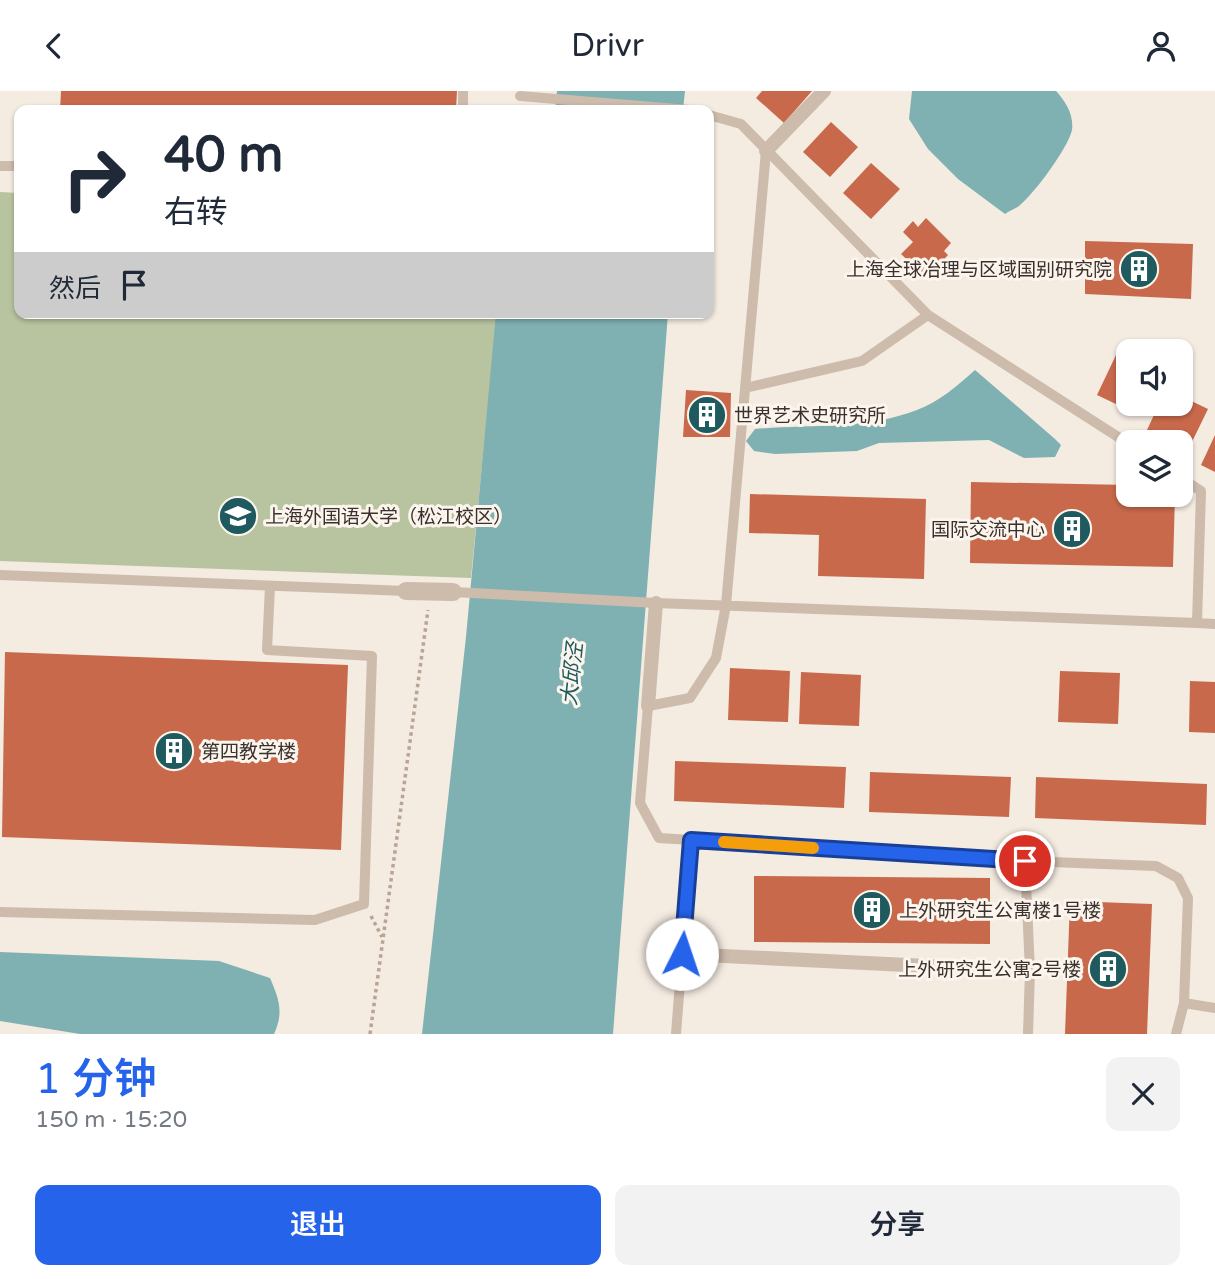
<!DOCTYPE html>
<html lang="zh">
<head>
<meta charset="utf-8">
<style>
	:root { --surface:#fff; --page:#f2f2f3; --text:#1f2937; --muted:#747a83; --accent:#2563eb }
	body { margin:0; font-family:"Varela Round","Noto Sans SC",sans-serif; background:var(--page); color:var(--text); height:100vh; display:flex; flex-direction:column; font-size:26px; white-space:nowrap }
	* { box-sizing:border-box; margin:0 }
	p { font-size:23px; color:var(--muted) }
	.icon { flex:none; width:38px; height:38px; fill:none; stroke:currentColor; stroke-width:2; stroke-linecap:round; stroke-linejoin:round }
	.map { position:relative; height:943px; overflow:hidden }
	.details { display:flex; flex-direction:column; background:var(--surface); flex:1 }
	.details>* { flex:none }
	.hud { position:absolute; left:14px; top:14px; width:700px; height:214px; border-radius:14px; box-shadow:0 2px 5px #0004; background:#fff; color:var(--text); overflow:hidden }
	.buttons { position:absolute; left:1116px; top:248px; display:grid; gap:14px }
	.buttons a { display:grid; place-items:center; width:77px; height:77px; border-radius:14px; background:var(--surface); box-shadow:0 2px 5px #0004; font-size:35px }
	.pin { position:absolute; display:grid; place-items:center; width:60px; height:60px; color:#fff; margin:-30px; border:4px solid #fff; border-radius:50%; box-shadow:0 2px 7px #0007 }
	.me { position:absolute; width:77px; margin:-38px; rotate:4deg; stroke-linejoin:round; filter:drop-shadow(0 0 5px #0008) }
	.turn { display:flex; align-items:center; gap:24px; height:147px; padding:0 35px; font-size:32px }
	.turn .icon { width:91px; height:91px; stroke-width:2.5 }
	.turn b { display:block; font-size:49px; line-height:60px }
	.then { display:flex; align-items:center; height:66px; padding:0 35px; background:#0003; gap:14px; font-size:26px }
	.round { display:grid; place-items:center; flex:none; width:74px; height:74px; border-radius:14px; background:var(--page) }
	.headline { display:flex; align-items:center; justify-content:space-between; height:119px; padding:0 35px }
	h1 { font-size:42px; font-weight:600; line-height:52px; color:var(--accent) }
	.primary-button { display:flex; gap:14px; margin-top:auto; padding:14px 35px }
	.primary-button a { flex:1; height:80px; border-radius:14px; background:var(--accent); color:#fff; font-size:28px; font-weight:600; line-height:80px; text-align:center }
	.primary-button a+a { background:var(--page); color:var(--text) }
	header { display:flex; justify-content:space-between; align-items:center; height:91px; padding:0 35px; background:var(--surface); font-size:32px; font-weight:600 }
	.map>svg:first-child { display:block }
	.green { fill:#b8c4a0 }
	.water { fill:#7fb0b2 }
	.building { fill:#c8694b }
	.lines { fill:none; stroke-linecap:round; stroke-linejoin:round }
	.path { stroke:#b9a596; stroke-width:3.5; stroke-dasharray:3.5 3.5; stroke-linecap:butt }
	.service { stroke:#cdbbac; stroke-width:10 }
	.pedestrian { stroke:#cdbbac; stroke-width:14 }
	.minor { stroke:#cdbbac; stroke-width:18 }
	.route-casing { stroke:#184099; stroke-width:18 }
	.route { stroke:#2563eb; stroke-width:12 }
	.slow { stroke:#f59e0b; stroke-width:12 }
	.labels { text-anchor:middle; stroke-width:6; stroke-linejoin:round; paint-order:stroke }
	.poi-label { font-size:19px; fill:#3b302b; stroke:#fbf5ee; text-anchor:start }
	.water-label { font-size:21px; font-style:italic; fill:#1f5a5e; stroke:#fbf5ee }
</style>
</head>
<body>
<header><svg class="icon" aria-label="back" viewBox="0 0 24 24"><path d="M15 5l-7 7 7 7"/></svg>Drivr<svg class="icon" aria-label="person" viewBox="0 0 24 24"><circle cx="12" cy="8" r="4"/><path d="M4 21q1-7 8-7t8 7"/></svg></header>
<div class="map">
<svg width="1215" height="943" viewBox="0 0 1215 943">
	<rect width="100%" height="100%" fill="#f4ebe1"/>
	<path class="green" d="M0 101 19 102V222H497L471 487 0 470Z"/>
	<path class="water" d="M557 0H685L683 19H555Z
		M912 0H1056C1065 10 1074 23 1072 39 1068 57 1034 103 1019 115 1015 118 1009 120 1005 123L958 88 928 58 909 28Z
		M496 222H668L613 943H422L466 546Z
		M975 279 1055 348 1061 354 1055 366 1024 367 989 349 879 352 857 360 775 363 754 360 746 350 755 338C809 333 866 339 917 319 939 311 958 294 975 279Z
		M0 861 219 870 270 887C279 908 284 921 274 943H80L0 930Z"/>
	<path class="building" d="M61 0H457L456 19H60Z
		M762 0H812L784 32 756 7Z
		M831 31 858 56 830 86 803 61Z
		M871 72 900 98 871 128 843 102Z
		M926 127 951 152 944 160 948 164 938 175 935 171 922 183 901 163 913 151 903 141 913 130 918 136Z
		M1085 150 1193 153 1191 208 1085 203Z
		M1116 264 1129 270V313H1144L1139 324 1097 304Z
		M686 299 731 302 730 346H683Z
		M1181 305 1208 318 1188 359 1181 355V352H1174L1147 339 1159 313H1181Z
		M1215 344V381L1201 374Z
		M971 391 1129 394V404H1175L1173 476 970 472Z
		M750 403 926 408 924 488 818 485 819 444 749 442Z
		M5 561 348 574 341 759 2 746Z
		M730 577 790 580 788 631 728 629Z
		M1060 580 1120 582 1118 633 1058 631Z
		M801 581 861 584 859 635 799 633Z
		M1190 590 1215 591V642L1189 641Z
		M675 670 846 676 844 717 674 710Z
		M870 681 1011 686 1009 726 869 721Z
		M1036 686 1207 693 1206 734 1035 727Z
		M754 785 990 787V853L754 851Z
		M1070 810 1152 813 1147 943H1065Z"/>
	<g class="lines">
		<path class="path" d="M371 825 382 846
			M370 943 428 519"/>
		<path class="service" d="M520 5 689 19
			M463 19V0
			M709 24 741 33 928 224 1129 353
			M766 60 726 514 716 567 690 607 648 615 640 712 659 747 1025 770 1156 775 1178 787 1188 807 1184 912 1176 943
			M0 75H19
			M745 297 862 270 928 224
			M0 484 406 500
			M453 501 656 512 1197 532 1201 400 1181 387
			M1197 532 1215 533
			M1025 770 1030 880 1028 943
			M0 821 315 829 364 813 372 565 267 559 270 495
			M1184 912 1215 917
			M676 943 691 749"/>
		<path class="pedestrian" d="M766 60 824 0
			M648 615 656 512
			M683 863 1030 880"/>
		<path class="minor" d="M406 500 453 501"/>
	</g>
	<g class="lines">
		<g class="route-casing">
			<path id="route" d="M682 863 691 749 1025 770"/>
		</g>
		<use href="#route" class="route"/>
		<path class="slow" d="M724 751 813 757"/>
	</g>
	<defs>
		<g id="building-disc" transform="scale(2.0125)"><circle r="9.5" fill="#1f5a5e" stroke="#fbf5ee"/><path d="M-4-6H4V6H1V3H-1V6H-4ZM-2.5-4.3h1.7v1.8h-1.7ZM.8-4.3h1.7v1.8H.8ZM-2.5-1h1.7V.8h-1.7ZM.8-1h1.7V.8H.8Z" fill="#fff"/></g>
		<g id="university-disc" transform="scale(2.0125)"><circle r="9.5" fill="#1f5a5e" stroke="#fbf5ee"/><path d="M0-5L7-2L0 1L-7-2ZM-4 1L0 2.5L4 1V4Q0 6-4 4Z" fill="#fff"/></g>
	</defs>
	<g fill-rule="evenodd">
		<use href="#building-disc" x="1139" y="178"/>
		<use href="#building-disc" x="707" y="324"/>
		<use href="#university-disc" x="238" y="425"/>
		<use href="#building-disc" x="1072" y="438"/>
		<use href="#building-disc" x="174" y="660"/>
		<use href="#building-disc" x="872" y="819"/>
		<use href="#building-disc" x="1108" y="878"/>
	</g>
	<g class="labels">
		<g class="poi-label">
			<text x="1112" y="185" text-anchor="end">上海全球冶理与区域国别研究院</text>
			<text x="734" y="331">世界艺术史研究所</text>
			<text x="265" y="432">上海外国语大学（松江校区）</text>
			<text x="1045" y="445" text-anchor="end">国际交流中心</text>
			<text x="201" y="667">第四教学楼</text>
			<text x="899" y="826">上外研究生公寓楼1号楼</text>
			<text x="1081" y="885" text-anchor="end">上外研究生公寓2号楼</text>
		</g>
		<g class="water-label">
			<text transform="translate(572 583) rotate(-84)" y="7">大邱泾</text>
		</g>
	</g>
</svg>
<div class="buttons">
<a><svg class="icon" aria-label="sound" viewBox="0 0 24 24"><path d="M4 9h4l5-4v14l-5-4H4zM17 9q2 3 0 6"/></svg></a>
<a><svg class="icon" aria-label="layers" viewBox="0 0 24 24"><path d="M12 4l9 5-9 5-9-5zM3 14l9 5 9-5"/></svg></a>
</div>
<div class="pin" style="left:1025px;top:770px;background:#d93025"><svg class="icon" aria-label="arrive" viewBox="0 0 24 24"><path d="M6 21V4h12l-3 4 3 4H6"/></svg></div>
<svg class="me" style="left:682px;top:863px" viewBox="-20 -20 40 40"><circle r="19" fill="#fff"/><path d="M0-13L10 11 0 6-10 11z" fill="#2563eb"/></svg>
<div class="hud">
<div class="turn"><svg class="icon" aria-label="right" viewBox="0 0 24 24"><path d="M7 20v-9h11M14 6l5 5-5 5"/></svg><div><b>40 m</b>右转</div></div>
<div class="then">然后<svg class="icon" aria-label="arrive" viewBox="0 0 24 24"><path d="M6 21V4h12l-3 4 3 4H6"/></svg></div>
</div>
</div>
<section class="details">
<div class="headline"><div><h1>1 分钟</h1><p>150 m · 15:20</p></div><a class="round"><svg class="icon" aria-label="close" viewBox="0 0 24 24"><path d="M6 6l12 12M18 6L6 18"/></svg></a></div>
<div class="primary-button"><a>退出</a><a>分享</a></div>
</section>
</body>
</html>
